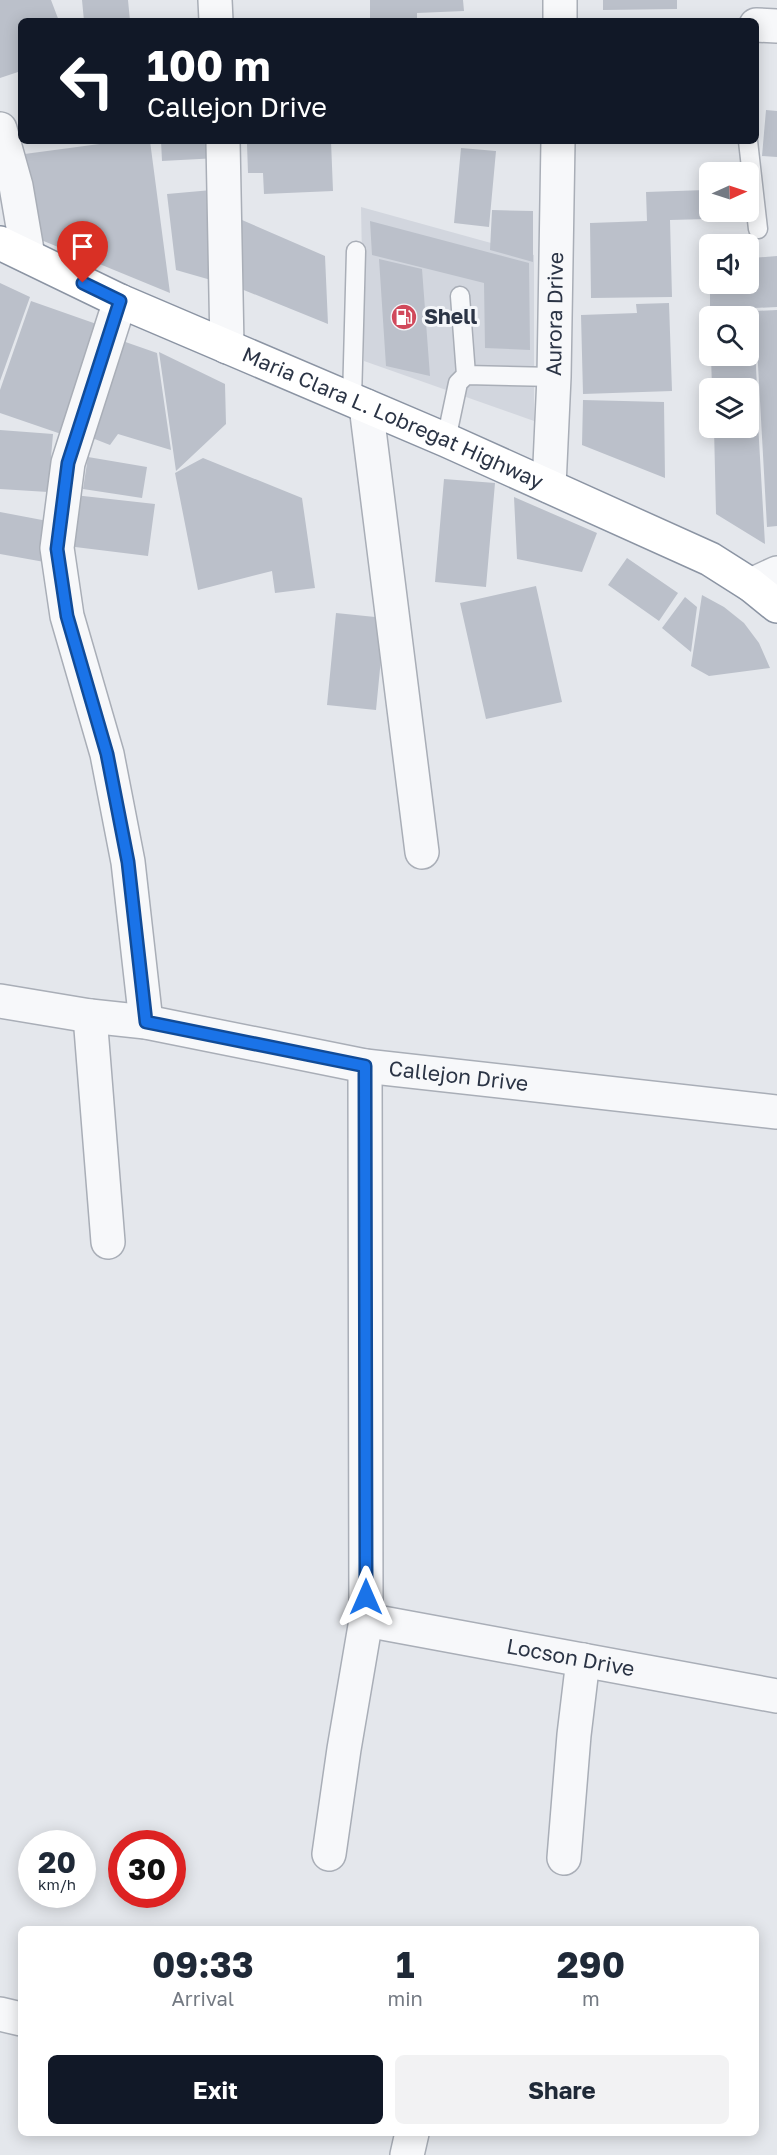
<!DOCTYPE html>
<html lang="en">
<head>
<meta charset="utf-8">
<style>
	:root { --surface:#fff; --page:#f2f2f3; --text:#1f2937; --muted:#747a83; --accent:#111827 }
	body { margin:0; font-family:"Golos Text",sans-serif; background:var(--page); color:var(--text); height:100vh; display:flex; flex-direction:column; font-size:22px; white-space:nowrap }
	* { box-sizing:border-box; margin:0 }
	p { font-size:20px; color:var(--muted) }
	.icon { flex:none; width:33px; height:33px; fill:none; stroke:currentColor; stroke-width:2; stroke-linecap:round; stroke-linejoin:round }
	.map { position:relative; flex:1; overflow:hidden }
	.drawer { position:absolute; left:18px; top:1926px; width:741px; height:210px; display:flex; flex-direction:column; background:var(--surface); border-radius:9px; box-shadow:0 3px 15px #0003 }
	.drawer>* { flex:none }
	.hud { position:absolute; left:18px; top:18px; width:741px; height:126px; border-radius:9px; box-shadow:0 3px 15px #0003; background:#111827; color:#fff; overflow:hidden }
	.needle { width:39px; rotate:87deg }
	.controls { position:absolute; left:699px; top:162px; display:grid; gap:12px }
	.controls a { display:grid; place-items:center; width:60px; height:60px; border-radius:9px; background:var(--surface); box-shadow:0 3px 15px #0003; font-size:30px }
	.speed { position:absolute; left:18px; top:1830px; display:flex; gap:12px; font-size:30px; font-weight:700; text-align:center }
	.speed>* { display:grid; place-content:center; width:78px; height:78px; border-radius:50%; background:var(--surface); box-shadow:0 3px 15px #0003; line-height:1 }
	.speed small { font-size:15px; font-weight:400 }
	.speed .limit { border:9px solid #d22; background:#fff; color:#111 }
	.pin { position:absolute; display:grid; place-items:center; width:51px; height:51px; color:#fff; margin:-62px -26px; border-radius:50% 50% 50% 0; rotate:-45deg; box-shadow:0 0 6px #0007 }
	.pin .icon { rotate:45deg }
	.me { position:absolute; width:66px; margin:-33px; rotate:0deg; stroke-linejoin:round; filter:drop-shadow(0 0 4px #0008) }
	.turn { display:flex; align-items:center; gap:21px; height:126px; padding:0 30px; font-size:27px }
	.turn .icon { width:78px; height:78px; stroke-width:2.5 }
	.turn b { display:block; font-size:42px; line-height:51px }
	.eta { display:flex; justify-content:space-evenly; align-items:center; height:102px; text-align:center }
	.eta b { font-size:36px; font-weight:700; line-height:42px }
	.cta { display:flex; gap:12px; margin-top:auto; padding:12px 30px }
	.cta a { flex:1; height:69px; border-radius:9px; background:var(--accent); color:#fff; font-size:24px; font-weight:700; line-height:69px; text-align:center }
	.cta a+a { background:var(--page); color:var(--text) }
	.map>svg:first-child { display:block }
	.built { fill:#d2d6de }
	.building { fill:#bbc0ca }
	.lines { fill:none; stroke-linecap:round; stroke-linejoin:round }
	.lane-casing { stroke:#a9aeb7; stroke-width:21 }
	.street-casing { stroke:#a9aeb7; stroke-width:36 }
	.highway-casing { stroke:#8b94a3; stroke-width:36 }
	.lane { stroke:#f7f8fa; stroke-width:18 }
	.street { stroke:#f7f8fa; stroke-width:33 }
	.highway { stroke:#fff; stroke-width:33 }
	.route-casing { stroke:#114b97; stroke-width:15 }
	.route { stroke:#1a73e8; stroke-width:10 }
	.labels { text-anchor:middle; stroke-width:6; stroke-linejoin:round; paint-order:stroke }
	.street-label { font-size:21px; fill:#2b3445; stroke:#f4f6f9 }
	.poi-label { font-size:21px; font-weight:bold; fill:#2b3445; stroke:#f4f6f9; text-anchor:start }
</style>
</head>
<body>
<div class="map">
<svg width="777" height="2155" viewBox="0 0 777 2155">
	<rect width="100%" height="100%" fill="#e4e7ec"/>
	<path class="built" d="M361 207 534 255V421L364 361Z"/>
	<path class="building" d="M0 0H51L59 21H21V71L0 78Z
		M82 0H128L130 21H84Z
		M370 0H463L464 11 417 13V21H370Z
		M603 0H677V9L603 10Z
		M766 110 777 111V157L762 156Z
		M122 141H150L170 293 29 235 17 155Z
		M161 141H217L218 158 162 161Z
		M263 141H331L333 191 264 194 263 173H248L247 144 263 143Z
		M461 148 496 151 489 227 454 223Z
		M705 177H710V208H708L706 193 707 219 670 220 672 297 591 298 590 223 647 221 646 192 706 190Z
		M223 189 225 284 176 270 167 194Z
		M492 210 533 211V262L490 250Z
		M228 214 325 256 328 324 229 284Z
		M370 221 529 263 530 350 485 348 484 283 372 255Z
		M777 256V307L753 308 758 407 748 408V388H712L711 356H748V316H710V284H748V266H752V258Z
		M379 259 422 269 430 376 386 366Z
		M0 283 30 297 0 381Z
		M31 301 105 327 67 436 0 413V390Z
		M669 303 672 391 583 394 581 315 637 313 636 304Z
		M777 310V526L767 527 755 311Z
		M114 338 157 353 171 450 118 434 110 445 87 436Z
		M159 352 225 384 226 424 176 471Z
		M583 400 664 402 665 478 582 445Z
		M748 423H758L765 544 716 514 714 428H748Z
		M0 430 53 434 48 492 0 489Z
		M88 457 147 467 142 498 83 489Z
		M203 458 302 498 315 588 275 593 272 571 198 590 175 473Z
		M444 479 495 483 486 587 435 582Z
		M65 494 155 504 148 556 59 545Z
		M514 497 597 533 582 572 517 559Z
		M0 512 58 523 50 563 0 554Z
		M627 558 678 593 659 621 608 585Z
		M536 586 562 702 486 719 460 603Z
		M702 595 724 607 744 623 759 643 770 668 709 676 691 666Z
		M685 597 697 607 691 652 662 628Z
		M336 613 385 618 376 710 327 705Z"/>
	<g class="lines">
		<g class="lane-casing">
			<path id="lane" d="M748 141 758 229
				M460 296 466 375
				M352 400 356 251
				M446 440 458 383 466 375 554 377"/>
		</g>
		<g class="street-casing">
			<g id="street">
				<path d="M215 0 216 21"/>
				<path d="M560 21V0"/>
				<path d="M756 25 777 26"/>
				<path d="M0 129 16 186 28 256"/>
				<path d="M223 141 227 347"/>
				<path d="M120 301 68 463 57 548 67 616 107 754 128 862 146 1022"/>
				<path d="M366 406 422 852"/>
				<path id="s1" d="M549 486 554 377 558 141"/>
				<path d="M751 585 777 573"/>
				<path id="s2" d="M0 1001 90 1016 146 1022 365 1066 777 1112"/>
				<path d="M90 1016 108 1242"/>
				<path id="s3" d="M366 1620 777 1696"/>
				<path d="M329 1854 344 1749 366 1620 365 1066"/>
				<path d="M564 1858 574 1735 583 1660"/>
				<path d="M0 2014 21 2019"/>
				<path d="M407 2155 412 2133"/>
			</g>
		</g>
		<g class="highway-casing">
			<g id="highway">
				<path id="s4" d="M0 243 120 301 446 440 710 559 751 585 777 606"/>
			</g>
		</g>
		<use href="#lane" class="lane"/>
		<use href="#street" class="street"/>
		<use href="#highway" class="highway"/>
	</g>
	<g class="lines">
		<g class="route-casing">
			<path id="route" d="M83 283 120 301 68 463 57 549 67 616 107 754 128 862 146 1022 365 1066 366 1597"/>
		</g>
		<use href="#route" class="route"/>
	</g>
	<defs>
		<g id="fuel-disc" transform="scale(1.35)"><circle r="9.5" fill="#d1495b" stroke="#f4f6f9"/><path d="M-5.5-6h7V0h2V4h1.3V-2.5L3-4.5l.8-.8L6-3V5H2.5V1h-1V6h-7ZM-4.2-4.7v3.2H.2V-4.7Z" fill="#fff"/></g>
	</defs>
	<g fill-rule="evenodd">
		<use href="#fuel-disc" x="404" y="317"/>
	</g>
	<g class="labels">
		<g class="street-label">
			<text dy="7" stroke="none"><textPath href="#s1" startOffset="172">Aurora Drive</textPath></text>
			<text dy="7" stroke="none"><textPath href="#s4" startOffset="430">Maria Clara L. Lobregat Highway</textPath></text>
			<text dy="7" stroke="none"><textPath href="#s2" startOffset="465">Callejon Drive</textPath></text>
			<text dy="7" stroke="none"><textPath href="#s3" startOffset="208">Locson Drive</textPath></text>
		</g>
		<g class="poi-label">
			<text x="424" y="324">Shell</text>
		</g>
	</g>
</svg>
<div class="controls">
<a><svg class="needle" viewBox="-14 -14 28 28"><path d="M0-13l5 13h-10z" fill="#e53935"/><path d="M0 13l5-13h-10z" fill="#747a83"/></svg></a>
<a><svg class="icon" aria-label="sound" viewBox="0 0 24 24"><path d="M4 9h4l5-4v14l-5-4H4zM17 9q2 3 0 6"/></svg></a>
<a><svg class="icon" aria-label="search" viewBox="0 0 24 24"><circle cx="10" cy="10" r="6"/><path d="M15 15l6 6"/></svg></a>
<a><svg class="icon" aria-label="layers" viewBox="0 0 24 24"><path d="M12 4l9 5-9 5-9-5zM3 14l9 5 9-5"/></svg></a>
</div>
<div class="speed"><div>20<small>km/h</small></div><div class="limit">30</div></div>
<div class="pin" style="left:83px;top:283px;background:#d93025"><svg class="icon" aria-label="arrive" viewBox="0 0 24 24"><path d="M6 21V4h12l-3 4 3 4H6"/></svg></div>
<svg class="me" style="left:366px;top:1597px" viewBox="-20 -20 40 40"><path d="M0-17L14 15 0 8-14 15z" fill="#1a73e8" stroke="#fff" stroke-width="4"/></svg>
<div class="hud">
<div class="turn"><svg class="icon" aria-label="left" viewBox="0 0 24 24"><path d="M17 20v-9H6M10 6l-5 5 5 5"/></svg><div><b>100 m</b>Callejon Drive</div></div>
</div>
<section class="drawer">
<div class="eta">
<div><b>09:33</b><p>Arrival</p></div>
<div><b>1</b><p>min</p></div>
<div><b>290</b><p>m</p></div>
</div>
<div class="cta"><a>Exit</a><a>Share</a></div>
</section>
</div>
</body>
</html>
